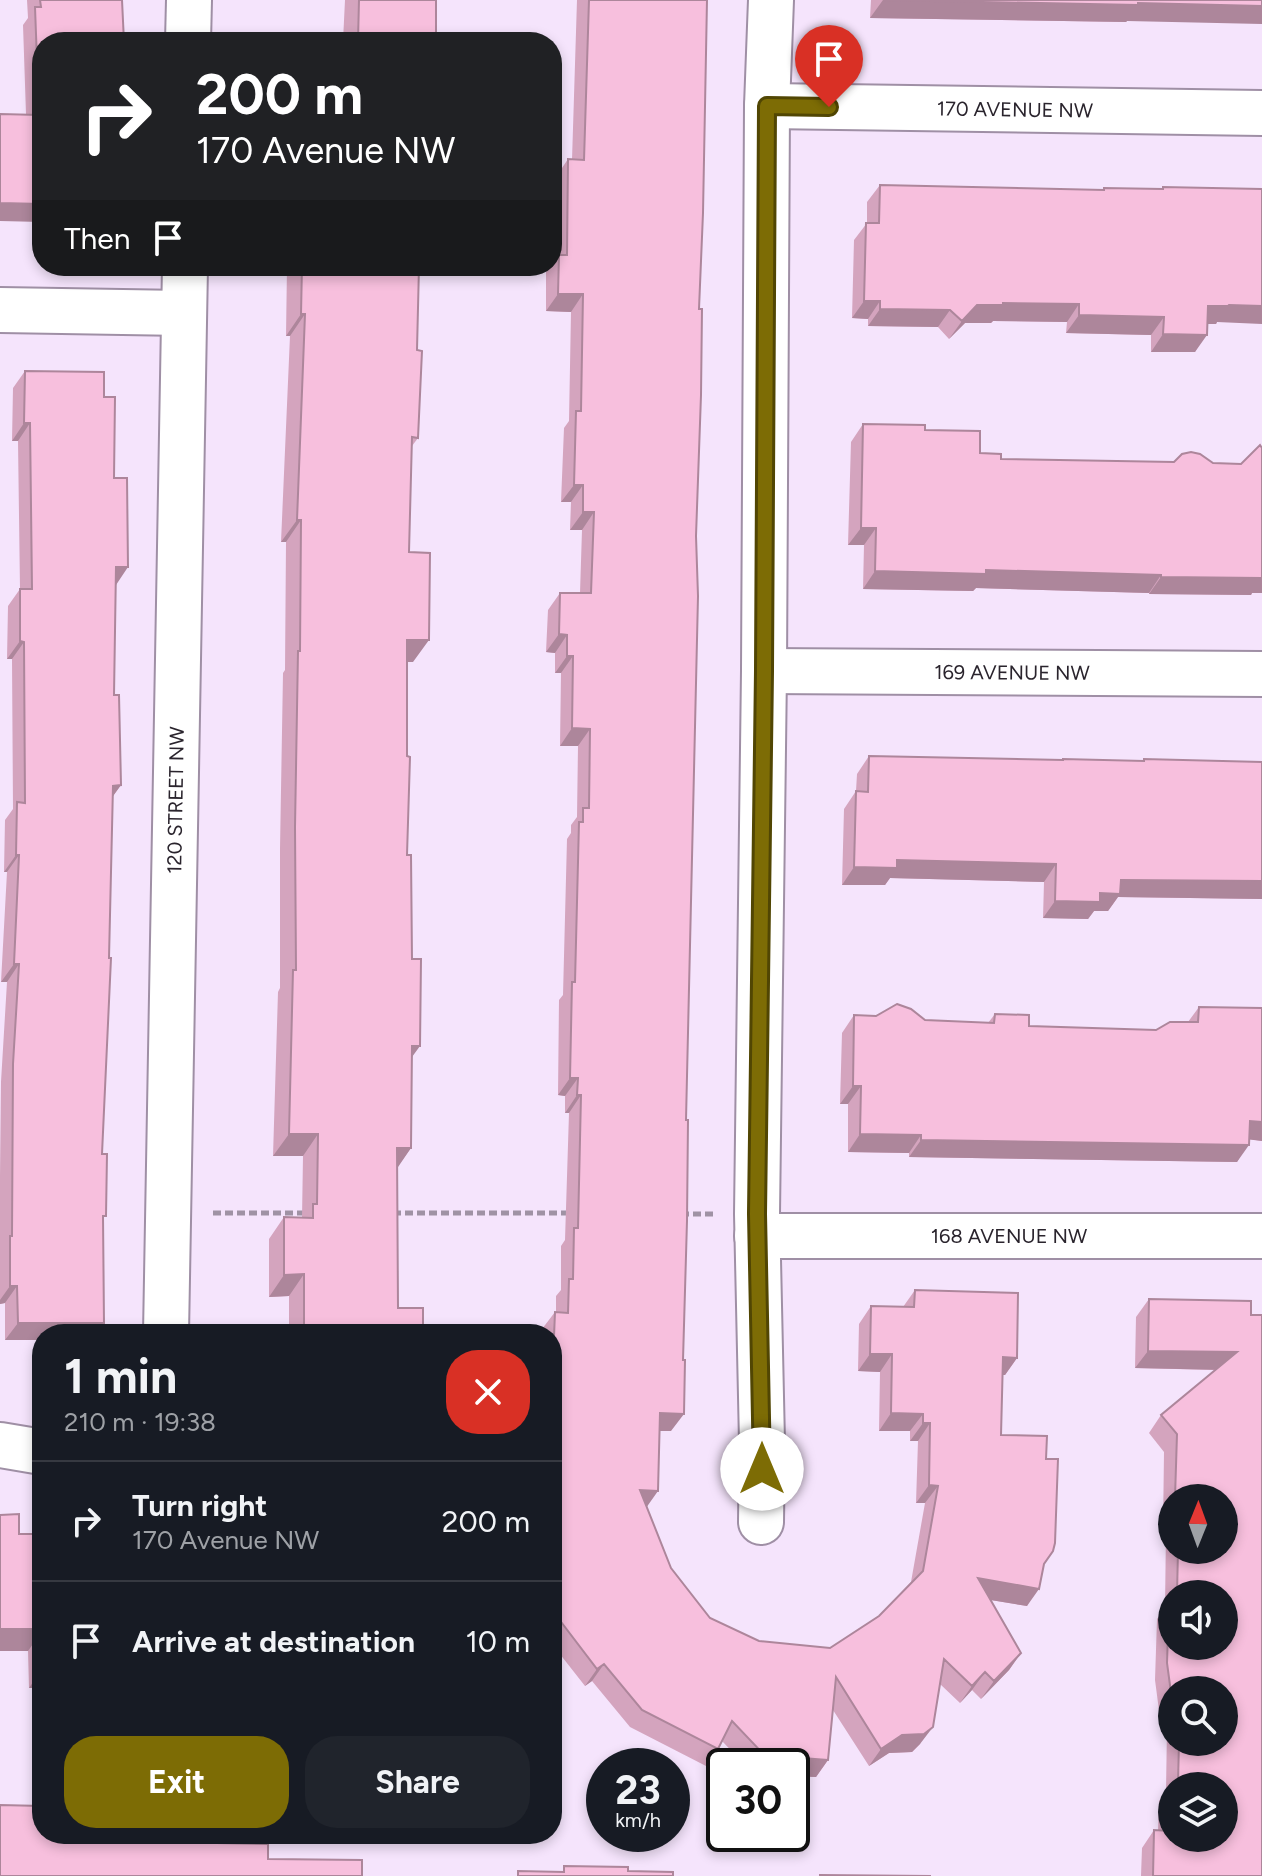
<!DOCTYPE html>
<html lang="en">
<head>
<meta charset="utf-8">
<style>
	:root { --surface:#171b24; --page:#20242c; --text:#f1f3f6; --muted:#9ea1a6; --line:#363941; --accent:#7d6c05 }
	body { margin:0; font-family:Figtree,sans-serif; background:var(--page); color:var(--text); height:100vh; display:flex; flex-direction:column; font-size:30px; white-space:nowrap }
	* { box-sizing:border-box; margin:0 }
	p { font-size:26px; color:var(--muted) }
	.icon { flex:none; width:44px; height:44px; fill:none; stroke:currentColor; stroke-width:2; stroke-linecap:round; stroke-linejoin:round }
	.map { position:relative; flex:1; overflow:hidden }
	.panel { position:absolute; left:32px; top:1324px; width:530px; height:520px; display:flex; flex-direction:column; background:var(--surface); border-radius:32px; box-shadow:0 4px 12px #0003 }
	.panel>* { flex:none }
	.hud { position:absolute; left:32px; top:32px; width:530px; height:244px; border-radius:32px; box-shadow:0 4px 12px #0003; background:#202124; color:#fff; overflow:hidden }
	.needle { width:52px; rotate:1deg }
	.tools { position:absolute; left:1158px; top:1484px; display:grid; gap:16px }
	.tools a { display:grid; place-items:center; width:80px; height:80px; border-radius:50%; background:var(--surface); box-shadow:0 4px 12px #0003; font-size:40px }
	.speed { position:absolute; left:586px; top:1748px; display:flex; gap:16px; font-size:40px; font-weight:700; text-align:center }
	.speed>* { display:grid; place-content:center; width:104px; height:104px; border-radius:50%; background:var(--surface); box-shadow:0 4px 12px #0003; line-height:1 }
	.speed small { font-size:20px; font-weight:400 }
	.speed .limit { border:4px solid #111; border-radius:12px; background:#fff; color:#111 }
	.pin { position:absolute; display:grid; place-items:center; width:68px; height:68px; color:#fff; margin:-82px -34px; border-radius:50% 50% 50% 0; rotate:-45deg; box-shadow:0 0 8px #0007 }
	.pin .icon { rotate:45deg }
	.me { position:absolute; width:88px; margin:-44px; rotate:0deg; stroke-linejoin:round; filter:drop-shadow(0 0 6px #0008) }
	.turn { display:flex; align-items:center; gap:28px; height:168px; padding:0 32px; font-size:36px }
	.turn .icon { width:104px; height:104px; stroke-width:2.5 }
	.turn b { display:block; font-size:56px; line-height:68px }
	.then { display:flex; align-items:center; height:76px; padding:0 32px; background:#0003; gap:16px; font-size:30px }
	.round { display:grid; place-items:center; flex:none; width:84px; height:84px; border-radius:32px; background:var(--page) }
	.summary { display:flex; align-items:center; justify-content:space-between; height:136px; padding:0 32px }
	h1 { font-size:48px; font-weight:700; line-height:60px }
	.primary-button { display:flex; gap:16px; margin-top:auto; padding:16px 32px }
	.primary-button a { flex:1; height:92px; border-radius:32px; background:var(--accent); color:#fff; font-size:32px; font-weight:700; line-height:92px; text-align:center }
	.primary-button a+a { background:var(--page); color:var(--text) }
	ul { padding:0; list-style:none }
	li { display:flex; align-items:center; gap:24px; height:120px; padding:0 32px; border-top:2px solid var(--line) }
	li div { flex:1 }
	li b { display:block; font-size:30px }
	li em { font-style:normal }
	.map>svg:first-child { display:block }
	.lines { fill:none; stroke-linecap:round; stroke-linejoin:round }
	.street-casing { stroke:#9f8fa5; stroke-width:48 }
	.path { stroke:#9f92a4; stroke-width:5; stroke-dasharray:8 4; stroke-linecap:butt }
	.street { stroke:#fff; stroke-width:44 }
	.wall { fill:#d4a4be; fill-rule:evenodd }
	.shaded-wall { fill:#ad869b }
	.building { fill:#f7bfdd; stroke:#ad869b; stroke-width:2; fill-rule:evenodd }
	.route-casing { stroke:#514603; stroke-width:20 }
	.route { stroke:#7d6c05; stroke-width:14 }
	.labels { text-anchor:middle; stroke-width:6; stroke-linejoin:round; paint-order:stroke }
	.street-label { font-size:20px; fill:#2a242d; stroke:#fcf5ff }
</style>
</head>
<body>
<div class="map">
<svg width="1262" height="1876" viewBox="0 0 1262 1876">
	<rect width="100%" height="100%" fill="#f5e4fc"/>
	<g class="lines">
		<g class="street-casing">
			<g id="street">
				<path d="M188 42 189 0"/>
				<path id="s1" d="M767 106 1262 113"/>
				<path d="M0 310 184 313"/>
				<path id="s2" d="M764 671 1262 674"/>
				<path id="s3" d="M757 1236H1262"/>
				<path id="s4" d="M166 1334 185 266"/>
				<path d="M0 1445 42 1452"/>
				<path d="M761 1522 762 1442 757 1214 764 671 767 106 771 0"/>
			</g>
		</g>
		<path class="path" d="M213 1213H307
			M393 1213H571
			M681 1214H715"/>
		<use href="#street" class="street"/>
	</g>
	<path class="wall" d="M27 0H122L42 222 26 114 23 25 28 18Z
		M345 0H436V42H339L340 41H343Z
		M577 0H707L671 1431H660L647 1507 671 1568 710 1618 759 1641 830 1648 879 1616 911 1582 925 1503H916L918 1441H910V1431H879L880 1372 858 1371 859 1324 871 1306 903 1307 915 1290 1017 1358 1005 1375H1002L1001 1435 1043 1565 1027 1606 991 1600 1021 1653 1009 1670 981 1699 972 1690 960 1703 940 1684 920 1744 912 1752 889 1753 869 1766 833 1710 828 1760 816 1777 792 1776V1766H746L722 1741 706 1766 630 1727 592 1681 585 1686 552 1644V1334H542V1329L555 1312H556V1296L561 1290V1246L565 1240 569 1113H565V1096L558 1095 559 1000 563 995 567 839 571 833V825L577 817 578 746H560L561 673H555V653L546 652 548 610 560 593H580L582 530H570L571 502H561L564 428 569 421 571 312 546 311V272L552 266 555 260 556 177 568 159 572 160Z
		M871 0H1262L1127 21 1126 22 870 18Z
		M880 185 1102 190 1104 188 1162 189 1163 187 1217 322 1216 324H1208L1195 352H1151V335L1066 333 1067 322 993 321 991 323H965L949 339 938 327 868 326V319L852 318 854 240 867 223V202Z
		M287 266H419L417 350 418 438 412 446 409 552 413 662H407V855L412 1056 411 1148 397 1167 398 1308 423 1334H289V1296L269 1297V1239L284 1217 302 1218 303 1156H273L278 992 280 988V849L283 673 285 670 286 542H281L290 336H286Z
		M25 371 104 397 114 478 115 585 114 695 121 785 113 796 102 1154 104 1323 96 1334H42V1340H5V1303L0 1304V1176L1 1082 7 982H1L7 872H4L5 820 13 809 12 659H7L8 606 20 589 18 441H12L13 388Z
		M863 424 925 430 980 453 1001 459 1252 593 1251 595 1149 594V593L976 588 973 591 863 589 864 545H848L851 442Z
		M869 756 1062 760 1063 759 1142 761 1144 759 1262 762V899L1118 897 1108 911H1094L1088 919 1043 918 1044 882 890 878 885 885H842L844 809 856 791 857 774Z
		M1199 1007 1262 1008V1141L1249 1139 1237 1162 909 1157V1153L848 1152V1104H840L842 1033 854 1015 925 1020 988 1023 995 1014 1029 1026 1156 1030 1188 1022Z
		M1149 1299 1251 1315 1262 1876H1141L1142 1848 1154 1830 1158 1831 1159 1801 1166 1792 1167 1727 1160 1718 1155 1680 1157 1619 1165 1608 1166 1529H1163L1164 1452 1149 1433 1161 1415 1216 1370 1135 1368 1136 1317ZM1172 1498H1224V1550H1172ZM1172 1594H1224L1172 1646ZM1172 1690 1224 1742H1172Z
		M19 1534H42V1688H29L28 1651Z"/>
	<path class="shaded-wall" d="M883 0 1138 3 1262 6V24L1127 21 1126 22 870 18Z
		M0 204H42V222L0 221Z
		M558 294H583L571 312 546 311Z
		M864 301H880L868 319 852 318Z
		M1003 303 1079 304 1067 322 993 321 991 323H965L949 339 962 321 977 305Z
		M1229 305 1262 306V324L1217 322 1216 324H1196L1208 306Z
		M880 309 950 310 938 327 868 326Z
		M301 314H305L290 336H286Z
		M1079 315 1164 317 1151 335 1066 333Z
		M1163 334 1207 335 1195 352H1151Z
		M24 423H30L18 441H12Z
		M574 485H583L571 502H561Z
		M583 512H594L582 530H570Z
		M297 520H301L286 542H281Z
		M861 528H876L864 545H848Z
		M116 567H128L116 585Z
		M986 570 1161 575 1149 593 976 588 973 591 863 589 875 571Z
		M1161 577H1262V593H1252L1251 595 1149 594Z
		M559 634 567 635 555 653 546 652Z
		M407 640H429L413 662H392Z
		M20 641 24 642 12 659H7Z
		M567 656H573L561 673H555Z
		M572 728 590 729 578 746H560Z
		M121 785 108 803 113 786Z
		M16 855H19L7 872H4Z
		M897 860 1056 864 1044 882 890 878 885 885H842L854 867Z
		M1121 880 1262 881V899L1118 897 1108 911H1094L1088 919 1043 918 1055 901Z
		M14 964H19L7 982H1Z
		M412 1046H420L404 1068Z
		M570 1078H578L565 1096 558 1095Z
		M853 1086H861L848 1104H840Z
		M577 1095H581L569 1113H565Z
		M1250 1121 1262 1122V1141L1237 1138Z
		M289 1134H318L303 1156H273Z
		M860 1134 921 1135 909 1153 848 1152Z
		M921 1140 1249 1145 1237 1162 909 1157Z
		M397 1148H411L396 1170Z
		M304 1274 289 1296 269 1297 284 1275Z
		M10 1286H17L5 1303 0 1304V1300Z
		M18 1323H104L96 1334H42V1340H5Z
		M1148 1351 1237 1352 1225 1370 1135 1368Z
		M870 1354H892L880 1372 858 1371Z
		M1003 1357 1017 1358 1005 1375H990Z
		M660 1413 684 1414 671 1431H648Z
		M891 1413 923 1414 910 1431H879Z
		M923 1423H930L918 1441H910Z
		M929 1485 938 1486 925 1503H916Z
		M640 1490 658 1491 646 1508Z
		M1172 1516V1521L1166 1529H1163Z
		M978 1578 1039 1589 1027 1606 966 1596Z
		M0 1629H42V1631L28 1651H0Z
		M1021 1653 1009 1670 981 1699 994 1681Z
		M604 1664 592 1681 585 1686 597 1669Z
		M42 1669V1688H29Z
		M985 1672 972 1690 960 1703 972 1686Z
		M933 1727 920 1744 912 1752 889 1753 869 1766 881 1749 902 1735Z
		M802 1758 828 1760 816 1777 792 1776V1766H778Z"/>
	<path class="building" d="M40 0H122L124 42H42V204L0 203V205V114L39 115 35 7H41Z
		M359 0H436V42H340V41H358Z
		M589 0H707L703 213 699 309H702L701 395 696 536 698 596 686 1120H688L687 1221 683 1360H685L684 1414 660 1413 658 1491 640 1490 671 1568 710 1618 759 1641 830 1648 879 1616 923 1571 938 1486 929 1485 930 1423H923V1414L891 1413 892 1354H870L871 1306 914 1307 915 1290 1018 1293 1017 1358 1003 1357 1001 1435 1047 1436 1046 1459H1058L1055 1543 1053 1551 1044 1564 1039 1589 978 1578 1021 1653 994 1681 985 1672 972 1686 944 1659 933 1727 924 1734 902 1735 881 1749 836 1677 828 1760 802 1758 787 1766H778L771 1762 732 1721 718 1749 642 1710 604 1664 597 1669 552 1610V1361H553L555 1312 568 1313 569 1279H573L574 1228H578L581 1095H577L578 1078H570L572 982H575L579 822H583V808H589L590 729 572 728 573 656H567V635L559 634 560 593H591L594 512H583V485H574L576 411H581L583 294H558L559 255H567L568 159 584 160Z
		M883 0H1262V6L1138 3V5Z
		M880 185 1104 190V188L1163 189V187L1262 189V306L1229 305 1228 306H1208L1207 335 1163 334 1164 317 1079 315V304L1003 303V305H977L962 321 950 310 880 309V301H864L866 223H879Z
		M302 266H419L417 350 422 351 418 438 412 437 409 552 430 553 429 640H407V756L410 757 407 855H411L412 959H421L420 1046H412L411 1148H397L398 1308H423V1334H304V1274L284 1275V1217L313 1218V1204H317L318 1134H289L293 970H296L295 827 298 651H300L301 520H297L305 314H301Z
		M25 371 104 372V397H115L114 478H127L128 567H116L114 695H119L121 785 113 786 109 958H111L102 1154H107L106 1216H103L104 1323H18L17 1286H10V1236H12L13 1064 19 964H14L19 855H16L17 802 25 803 24 642 20 641V589H32L30 423H24Z
		M863 424 925 425V430L980 431V453L1001 454V459L1174 462 1182 454 1191 452 1200 454 1213 463 1241 464 1260 445 1262 448V578L1161 577V575L986 570V574L875 571 876 528H861Z
		M869 756 1063 760V759L1144 761V759L1262 762V881L1121 880 1120 894 1100 893V902L1055 901 1056 864 897 860V868L854 867 856 791 868 792Z
		M897 1004 911 1009 925 1020 994 1023 995 1014 1029 1015V1026L1156 1030 1170 1022H1198L1199 1007 1262 1008V1122L1250 1121 1249 1145 921 1140V1135L860 1134 861 1086H853L854 1015 876 1016Z
		M1149 1299 1251 1301V1315H1262V1876H1153L1154 1830 1170 1831 1172 1783H1178L1179 1742H1224V1690H1172V1700L1167 1663 1169 1602H1172V1646H1224V1594H1177L1178 1550H1224V1498H1175L1177 1434 1161 1415 1237 1352 1148 1351ZM1172 1786H1224V1838H1172Z
		M19 1514V1534H42V1629H0V1515Z
		M0 1805 42 1806V1834H166L165 1842 268 1844V1859L362 1860V1876H0Z
		M564 1866 628 1867V1871L673 1872V1876H518V1871L564 1872Z
		M820 1875 931 1876H820Z"/>
	<g class="lines">
		<g class="route-casing">
			<path id="route" d="M762 1469 757 1214 764 671 767 106 829 107"/>
		</g>
		<use href="#route" class="route"/>
	</g>
	<g class="labels">
		<g class="street-label">
			<text dy="7" stroke="none"><textPath href="#s1" startOffset="248">170 AVENUE NW</textPath></text>
			<text dy="7" stroke="none"><textPath href="#s2" startOffset="248">169 AVENUE NW</textPath></text>
			<text dy="7" stroke="none"><textPath href="#s4" startOffset="534">120 STREET NW</textPath></text>
			<text dy="7" stroke="none"><textPath href="#s3" startOffset="252">168 AVENUE NW</textPath></text>
		</g>
	</g>
</svg>
<div class="tools">
<a><svg class="needle" viewBox="-14 -14 28 28"><path d="M0-13l5 13h-10z" fill="#e53935"/><path d="M0 13l5-13h-10z" fill="#9ea1a6"/></svg></a>
<a><svg class="icon" aria-label="sound" viewBox="0 0 24 24"><path d="M4 9h4l5-4v14l-5-4H4zM17 9q2 3 0 6"/></svg></a>
<a><svg class="icon" aria-label="search" viewBox="0 0 24 24"><circle cx="10" cy="10" r="6"/><path d="M15 15l6 6"/></svg></a>
<a><svg class="icon" aria-label="layers" viewBox="0 0 24 24"><path d="M12 4l9 5-9 5-9-5zM3 14l9 5 9-5"/></svg></a>
</div>
<div class="speed"><div>23<small>km/h</small></div><div class="limit">30</div></div>
<div class="pin" style="left:829px;top:107px;background:#d93025"><svg class="icon" aria-label="arrive" viewBox="0 0 24 24"><path d="M6 21V4h12l-3 4 3 4H6"/></svg></div>
<svg class="me" style="left:762px;top:1469px" viewBox="-20 -20 40 40"><circle r="19" fill="#fff"/><path d="M0-13L10 11 0 6-10 11z" fill="#7d6c05"/></svg>
<div class="hud">
<div class="turn"><svg class="icon" aria-label="right" viewBox="0 0 24 24"><path d="M7 20v-9h11M14 6l5 5-5 5"/></svg><div><b>200 m</b>170 Avenue NW</div></div>
<div class="then">Then<svg class="icon" aria-label="arrive" viewBox="0 0 24 24"><path d="M6 21V4h12l-3 4 3 4H6"/></svg></div>
</div>
<section class="panel">
<div class="summary"><div><h1>1 min</h1><p>210 m · 19:38</p></div><a class="round" style="background:#d93025;color:#fff"><svg class="icon" aria-label="close" viewBox="0 0 24 24"><path d="M6 6l12 12M18 6L6 18"/></svg></a></div>
<ul>
<li><svg class="icon" aria-label="right" viewBox="0 0 24 24"><path d="M7 20v-9h11M14 6l5 5-5 5"/></svg><div><b>Turn right</b><p>170 Avenue NW</p></div><em>200 m</em></li>
<li><svg class="icon" aria-label="arrive" viewBox="0 0 24 24"><path d="M6 21V4h12l-3 4 3 4H6"/></svg><div><b>Arrive at destination</b></div><em>10 m</em></li>
</ul>
<div class="primary-button"><a>Exit</a><a>Share</a></div>
</section>
</div>
</body>
</html>
